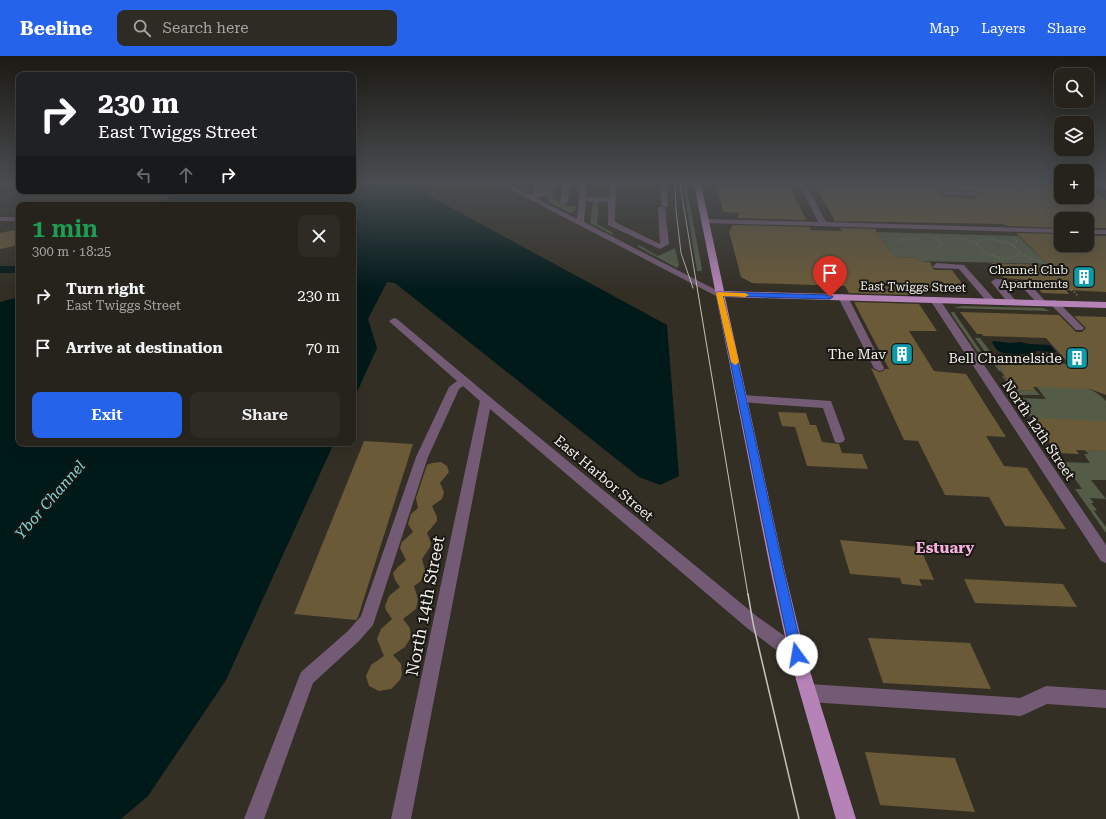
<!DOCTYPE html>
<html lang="en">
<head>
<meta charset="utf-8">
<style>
	:root { --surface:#26231c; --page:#2e2b25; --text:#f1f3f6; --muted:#a4a4a3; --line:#42403b; --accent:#2563eb }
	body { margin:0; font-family:"Roboto Serif",serif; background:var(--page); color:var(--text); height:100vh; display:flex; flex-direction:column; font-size:15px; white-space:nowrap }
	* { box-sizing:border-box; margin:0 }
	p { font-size:13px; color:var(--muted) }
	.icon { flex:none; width:22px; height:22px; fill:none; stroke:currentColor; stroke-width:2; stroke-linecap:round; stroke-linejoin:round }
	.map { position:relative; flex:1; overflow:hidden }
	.side { position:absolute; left:16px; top:146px; width:340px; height:244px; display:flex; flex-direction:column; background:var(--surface); border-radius:8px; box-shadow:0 4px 16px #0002,0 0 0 1px var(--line) }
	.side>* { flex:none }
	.top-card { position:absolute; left:16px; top:16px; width:340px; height:122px; border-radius:8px; box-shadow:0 4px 16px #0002,0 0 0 1px var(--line); background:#202124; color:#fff; overflow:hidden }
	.fabs { position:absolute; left:1054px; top:12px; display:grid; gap:8px }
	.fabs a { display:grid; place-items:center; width:40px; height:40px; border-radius:8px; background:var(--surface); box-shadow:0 4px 16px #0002,0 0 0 1px var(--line); font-size:20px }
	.pin { position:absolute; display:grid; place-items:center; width:34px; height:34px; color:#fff; margin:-41px -17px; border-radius:50% 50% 50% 0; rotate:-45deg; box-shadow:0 0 4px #0007 }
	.pin .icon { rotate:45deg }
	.me { position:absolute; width:44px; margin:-22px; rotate:347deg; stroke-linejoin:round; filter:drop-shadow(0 0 3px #0008) }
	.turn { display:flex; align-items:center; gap:14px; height:84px; padding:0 16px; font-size:18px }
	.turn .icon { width:52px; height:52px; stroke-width:2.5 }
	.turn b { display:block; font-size:28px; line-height:34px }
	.lanes { display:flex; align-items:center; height:38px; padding:0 16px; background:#0003; justify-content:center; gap:20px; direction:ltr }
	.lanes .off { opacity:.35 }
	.round { display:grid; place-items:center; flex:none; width:42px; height:42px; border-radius:8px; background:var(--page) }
	.summary { display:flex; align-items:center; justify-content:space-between; height:68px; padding:0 16px }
	h1 { font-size:24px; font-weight:600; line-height:30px; color:#1e9e55 }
	.cta { display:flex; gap:8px; margin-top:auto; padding:8px 16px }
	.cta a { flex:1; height:46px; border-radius:8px; background:var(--accent); color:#fff; font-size:16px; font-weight:600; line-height:46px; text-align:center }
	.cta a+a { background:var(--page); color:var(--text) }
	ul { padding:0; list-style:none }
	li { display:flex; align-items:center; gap:12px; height:52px; padding:0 16px }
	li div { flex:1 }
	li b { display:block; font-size:15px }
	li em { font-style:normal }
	header { display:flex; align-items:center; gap:24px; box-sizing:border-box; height:56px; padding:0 20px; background:var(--accent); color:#fff }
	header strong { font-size:19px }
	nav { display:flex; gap:22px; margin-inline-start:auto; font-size:14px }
	.search { width:280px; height:36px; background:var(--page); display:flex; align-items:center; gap:10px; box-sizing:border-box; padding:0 14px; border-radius:8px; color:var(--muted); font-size:15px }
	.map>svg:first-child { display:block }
	.green { fill:#545c48 }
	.water { fill:#001919 }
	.building { fill:#6a5a38; fill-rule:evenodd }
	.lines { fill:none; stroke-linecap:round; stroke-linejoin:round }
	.path-far1 { stroke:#8a877e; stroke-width:1.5; stroke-dasharray:0.5 2; stroke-linecap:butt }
	.path { stroke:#8a877e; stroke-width:2; stroke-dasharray:1 2.5; stroke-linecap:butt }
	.minor { fill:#735a75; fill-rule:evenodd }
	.major { fill:#b683b9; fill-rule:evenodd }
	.tram-far1 { stroke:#c5c2bb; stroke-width:1 }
	.tram { stroke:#c5c2bb; stroke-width:1.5 }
	.route { fill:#2563eb; stroke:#184099 }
	.slow { fill:#f59e0b }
	.labels { text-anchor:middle; stroke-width:4; stroke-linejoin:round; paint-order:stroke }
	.far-poi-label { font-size:12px; fill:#f2efe9; stroke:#191713; text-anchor:end }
	.far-street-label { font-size:12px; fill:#f2efe9; stroke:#191713 }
	.poi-label { font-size:14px; fill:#f2efe9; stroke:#191713; text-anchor:end }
	.street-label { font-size:14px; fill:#f2efe9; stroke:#191713 }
	.water-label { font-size:15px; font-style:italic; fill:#7ed5d7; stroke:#191713 }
	.neighbourhood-label { font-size:15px; font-weight:bold; fill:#f7b0dc; stroke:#191713 }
	.near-street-label { font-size:17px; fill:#f2efe9; stroke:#191713 }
</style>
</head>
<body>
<header>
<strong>Beeline</strong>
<div class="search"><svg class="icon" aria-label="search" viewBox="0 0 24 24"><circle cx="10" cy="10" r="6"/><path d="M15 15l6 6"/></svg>Search here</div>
<nav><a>Map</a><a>Layers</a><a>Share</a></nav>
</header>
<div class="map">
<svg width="1106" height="763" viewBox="0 0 1106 763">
	<rect width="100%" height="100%" fill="#332f25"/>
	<path class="green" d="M549 128H555L553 142 567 150H576L575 155 570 157 548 146 547 142Z
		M683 128H686L702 213 701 215H697Z
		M593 145H599L597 168 613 177V179L590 167Z
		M877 176 1018 180 1048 208 919 205 916 202 894 201Z
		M639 189 658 200 675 192 679 209 677 212 638 191Z
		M963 250 1043 252 1050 255 953 252Z
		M951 256H954L982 297 977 295 952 259Z
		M975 282H980L1005 315H999Z
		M1002 320H1004L1011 329H1014L1018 334 1036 335 1040 339H1017Z
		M1037 331C1062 331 1088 324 1106 345V367L1043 379 1017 342 1046 343Z
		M1085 394 1106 395V424H1091L1106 443 1090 442 1094 447H1091L1097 454 1094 455 1106 471V477L1075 433H1082L1063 406 1090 407 1084 398H1088Z"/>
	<path class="water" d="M353 128H428L424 137 667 269 679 420 660 429 639 421 395 227 387 226 368 263 377 292 353 345V149H160L176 135H353Z
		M0 210H19V217H0Z
		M19 241V387H334L226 624 148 740 121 763H0V246Z
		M994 285 1010 287 1020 286 1029 288 1050 289 1056 296 1036 295V297C1033 299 1003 298 1000 296 996 294 994 290 992 286Z"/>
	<path class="building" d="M716 128H789L806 164 737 162 740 157 725 156 723 155Z
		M814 128H1061V141H1087V131L1106 144V172H1087V163H1061V172L1008 170 1003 168 835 165ZM943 134H974L979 139 974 142 944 140 942 139Z
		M733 169 810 171 811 174 842 175 840 172 875 173 894 201 916 202 919 205 930 206 934 214H952L963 229 934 228 938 233 909 232 913 239 849 237 845 230 752 227 741 221 729 175Z
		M19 173V189L0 193V177Z
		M1016 177 1061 178V189H1087V180H1106V236L1066 234 1069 238 1042 237 1032 226 1027 224 1004 222 991 207 1049 209Z
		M854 246 919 248 937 275H909L934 315 966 318 1006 381 986 380 1004 410 1027 412 1066 473 1005 470 989 441 945 439 918 385 904 384 871 312 879 316 883 315 885 313H889Z
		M960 256 1059 259 1076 276H1082L1086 272 1074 260 1106 261V339L1090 333 1033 331 1036 335 1018 334 1014 329H1011L1001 315H1004L996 304 1069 308 1046 282 983 280 982 278H977Z
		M778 356 806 357 810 369H816L822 386 839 388 842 397 862 398 868 413 807 410 795 371 782 370Z
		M1033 362 1106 365V395L1076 394 1079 398 1058 397 1043 379H1045Z
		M364 385 413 388 358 561 356 564 294 558Z
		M441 406 447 410 449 416 440 427 444 436 442 443 432 450 437 461V465L427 477 431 487 430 491 422 503 425 514V518L420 526 414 530 418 543 416 553 403 563 410 572 411 581 405 591 393 599 401 608 402 618 400 624 391 633 379 635 369 630 366 620 371 609 384 600 377 583 381 573 392 563 386 554 385 550 389 540 400 531 395 524 393 517 398 511 406 504 400 492 402 486 413 476 408 468 411 458 418 452 416 442 427 409 432 407Z
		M840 484 920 491 934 524 919 523 922 530 902 528 900 522 850 518Z
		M964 523 1063 528 1077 551 975 547Z
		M868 582 970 587 991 633 883 627Z
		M865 696 955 702 975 756 880 749Z"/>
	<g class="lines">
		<path class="path-far1" d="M932 181 940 185 942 189 939 190
			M960 182 977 187
			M898 183H918L921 181
			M992 183 1011 188 1020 195V198C1007 207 990 200 978 191L977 187 981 184Z
			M898 185 903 186
			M1012 188 1018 185 1015 182
			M1020 198 1043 207 1070 232"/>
		<path class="path" d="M1069 231 1077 239"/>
		<path class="minor" d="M500 128H509L532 140 536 128H543L540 136H542L543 128H550L548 139 536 142 577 163 580 128H587L586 141 609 142 610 128H616L615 166 660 188 658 153 659 151H665L669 188 660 193 608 169V146L586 145 584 166 724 238 719 241 716 240Z
			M563 128H570L568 146 564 148 560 146Z
			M660 128H667L668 151H665L661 149Z
			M799 128H806L826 166 1061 173V177L705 167 701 165 705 163 818 166Z
			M944 135 974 136 978 138 974 140 947 139H944Z
			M0 161H19V165H0Z
			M1087 174H1106V178H1087Z
			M937 207 964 209 996 245 994 247H988L959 213 934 212 933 210Z
			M995 223 1027 225 1047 247 1042 250 1039 249 1021 230 1002 229 1017 246 1015 248H1009L991 226Z
			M843 238 848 241 884 312 883 314 879 315 874 312 838 241Z
			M935 241 940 244 1106 489V507L1101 505 930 244Z
			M1054 244 1057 245 1084 272 1082 274H1076L1049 247 1051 245Z
			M394 262 397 263 490 341 759 562 803 593 805 599 803 605 797 607 791 605 747 572 490 353 411 763H391L480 345 463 330 459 333 428 401 373 569 359 585 313 627 264 763H244L301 616 348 575 361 560 416 401 449 331 457 325 391 267 389 265Z
			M743 339 831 345 845 383 843 386 839 387 835 386 823 352 739 346 737 343 739 340Z
			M809 628 1020 642 1046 630 1106 634V652L1047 648 1021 660 809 646 803 643 800 637 803 631Z"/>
		<path class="major" d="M694 128H701L724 235 1106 246V252L725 241 784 512 805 599 856 763H836L789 599 770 512Z
			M1098 128H1106V133Z"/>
		<path class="tram-far1" d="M675 128 676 154 681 197 693 232
			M680 128 748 539"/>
		<path class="tram" d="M748 538 753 567 799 763"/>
	</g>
	<linearGradient id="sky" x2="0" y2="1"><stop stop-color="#1c1a14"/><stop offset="0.54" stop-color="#4a4d51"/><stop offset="1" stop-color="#4a4d51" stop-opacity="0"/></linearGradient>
	<rect width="1106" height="235" fill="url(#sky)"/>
	<path class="route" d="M717 236 830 239 833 241 830 243 723 240C751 359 775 480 803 599L802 603 797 605 793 603 791 599C764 479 742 358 716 238Z"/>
	<path class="slow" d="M717 236 745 237 749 239 745 241 723 240 739 306 737 308 735 309 731 306 716 238Z"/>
	<defs>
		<g id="building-square" transform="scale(1.15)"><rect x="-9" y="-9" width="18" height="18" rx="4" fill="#0f9aa8" stroke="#191713"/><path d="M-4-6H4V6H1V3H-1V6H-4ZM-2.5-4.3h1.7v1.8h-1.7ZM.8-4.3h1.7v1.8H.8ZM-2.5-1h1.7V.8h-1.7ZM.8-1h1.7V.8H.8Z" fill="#fff"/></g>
	</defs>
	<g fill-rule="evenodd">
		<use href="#building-square" x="1084" y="221"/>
		<use href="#building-square" x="902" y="298"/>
		<use href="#building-square" x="1077" y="302"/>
	</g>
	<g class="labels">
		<g class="far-poi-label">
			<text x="1068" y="218">Channel Club<tspan x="1068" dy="14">Apartments</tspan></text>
		</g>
		<g class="far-street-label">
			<text transform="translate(913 231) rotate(1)" y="4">East Twiggs Street</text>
		</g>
		<g class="poi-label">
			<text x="886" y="303">The Mav</text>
			<text x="1062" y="307">Bell Channelside</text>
		</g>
		<g class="street-label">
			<text transform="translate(1039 374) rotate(56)" y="5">North 12th Street</text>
			<text transform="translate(604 422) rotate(40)" y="5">East Harbor Street</text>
		</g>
		<g class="water-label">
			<text transform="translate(50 444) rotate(-49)" y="5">Ybor Channel</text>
		</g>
		<g class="neighbourhood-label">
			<text x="945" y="497">Estuary</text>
		</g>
		<g class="near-street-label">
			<text transform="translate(425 550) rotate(-79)" y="6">North 14th Street</text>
		</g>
	</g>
</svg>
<div class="fabs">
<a><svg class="icon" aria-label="search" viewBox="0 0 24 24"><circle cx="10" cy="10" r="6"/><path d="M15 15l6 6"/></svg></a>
<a><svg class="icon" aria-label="layers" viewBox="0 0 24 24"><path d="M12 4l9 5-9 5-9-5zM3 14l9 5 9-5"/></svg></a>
<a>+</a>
<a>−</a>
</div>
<div class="pin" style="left:830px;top:241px;background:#d93025"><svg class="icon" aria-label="arrive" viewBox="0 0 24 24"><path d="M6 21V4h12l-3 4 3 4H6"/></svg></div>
<svg class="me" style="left:797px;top:599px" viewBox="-20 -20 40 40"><circle r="19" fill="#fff"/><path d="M0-13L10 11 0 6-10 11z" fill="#2563eb"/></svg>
<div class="top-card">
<div class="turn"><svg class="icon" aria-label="right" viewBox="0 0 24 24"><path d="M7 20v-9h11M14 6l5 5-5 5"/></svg><div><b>230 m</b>East Twiggs Street</div></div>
<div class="lanes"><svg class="icon off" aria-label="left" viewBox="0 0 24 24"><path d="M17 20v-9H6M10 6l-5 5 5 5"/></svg><svg class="icon off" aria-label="ahead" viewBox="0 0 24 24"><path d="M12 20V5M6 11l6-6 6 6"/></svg><svg class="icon" aria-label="right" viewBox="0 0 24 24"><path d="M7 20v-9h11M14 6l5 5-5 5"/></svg></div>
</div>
<section class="side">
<div class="summary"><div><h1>1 min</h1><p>300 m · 18:25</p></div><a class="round"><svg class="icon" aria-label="close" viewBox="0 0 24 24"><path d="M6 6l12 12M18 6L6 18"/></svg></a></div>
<ul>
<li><svg class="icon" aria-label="right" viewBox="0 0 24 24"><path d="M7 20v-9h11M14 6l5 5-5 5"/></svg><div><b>Turn right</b><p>East Twiggs Street</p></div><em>230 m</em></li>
<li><svg class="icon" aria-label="arrive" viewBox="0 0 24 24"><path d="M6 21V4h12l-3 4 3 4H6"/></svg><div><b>Arrive at destination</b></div><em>70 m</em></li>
</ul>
<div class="cta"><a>Exit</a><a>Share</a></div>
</section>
</div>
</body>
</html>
